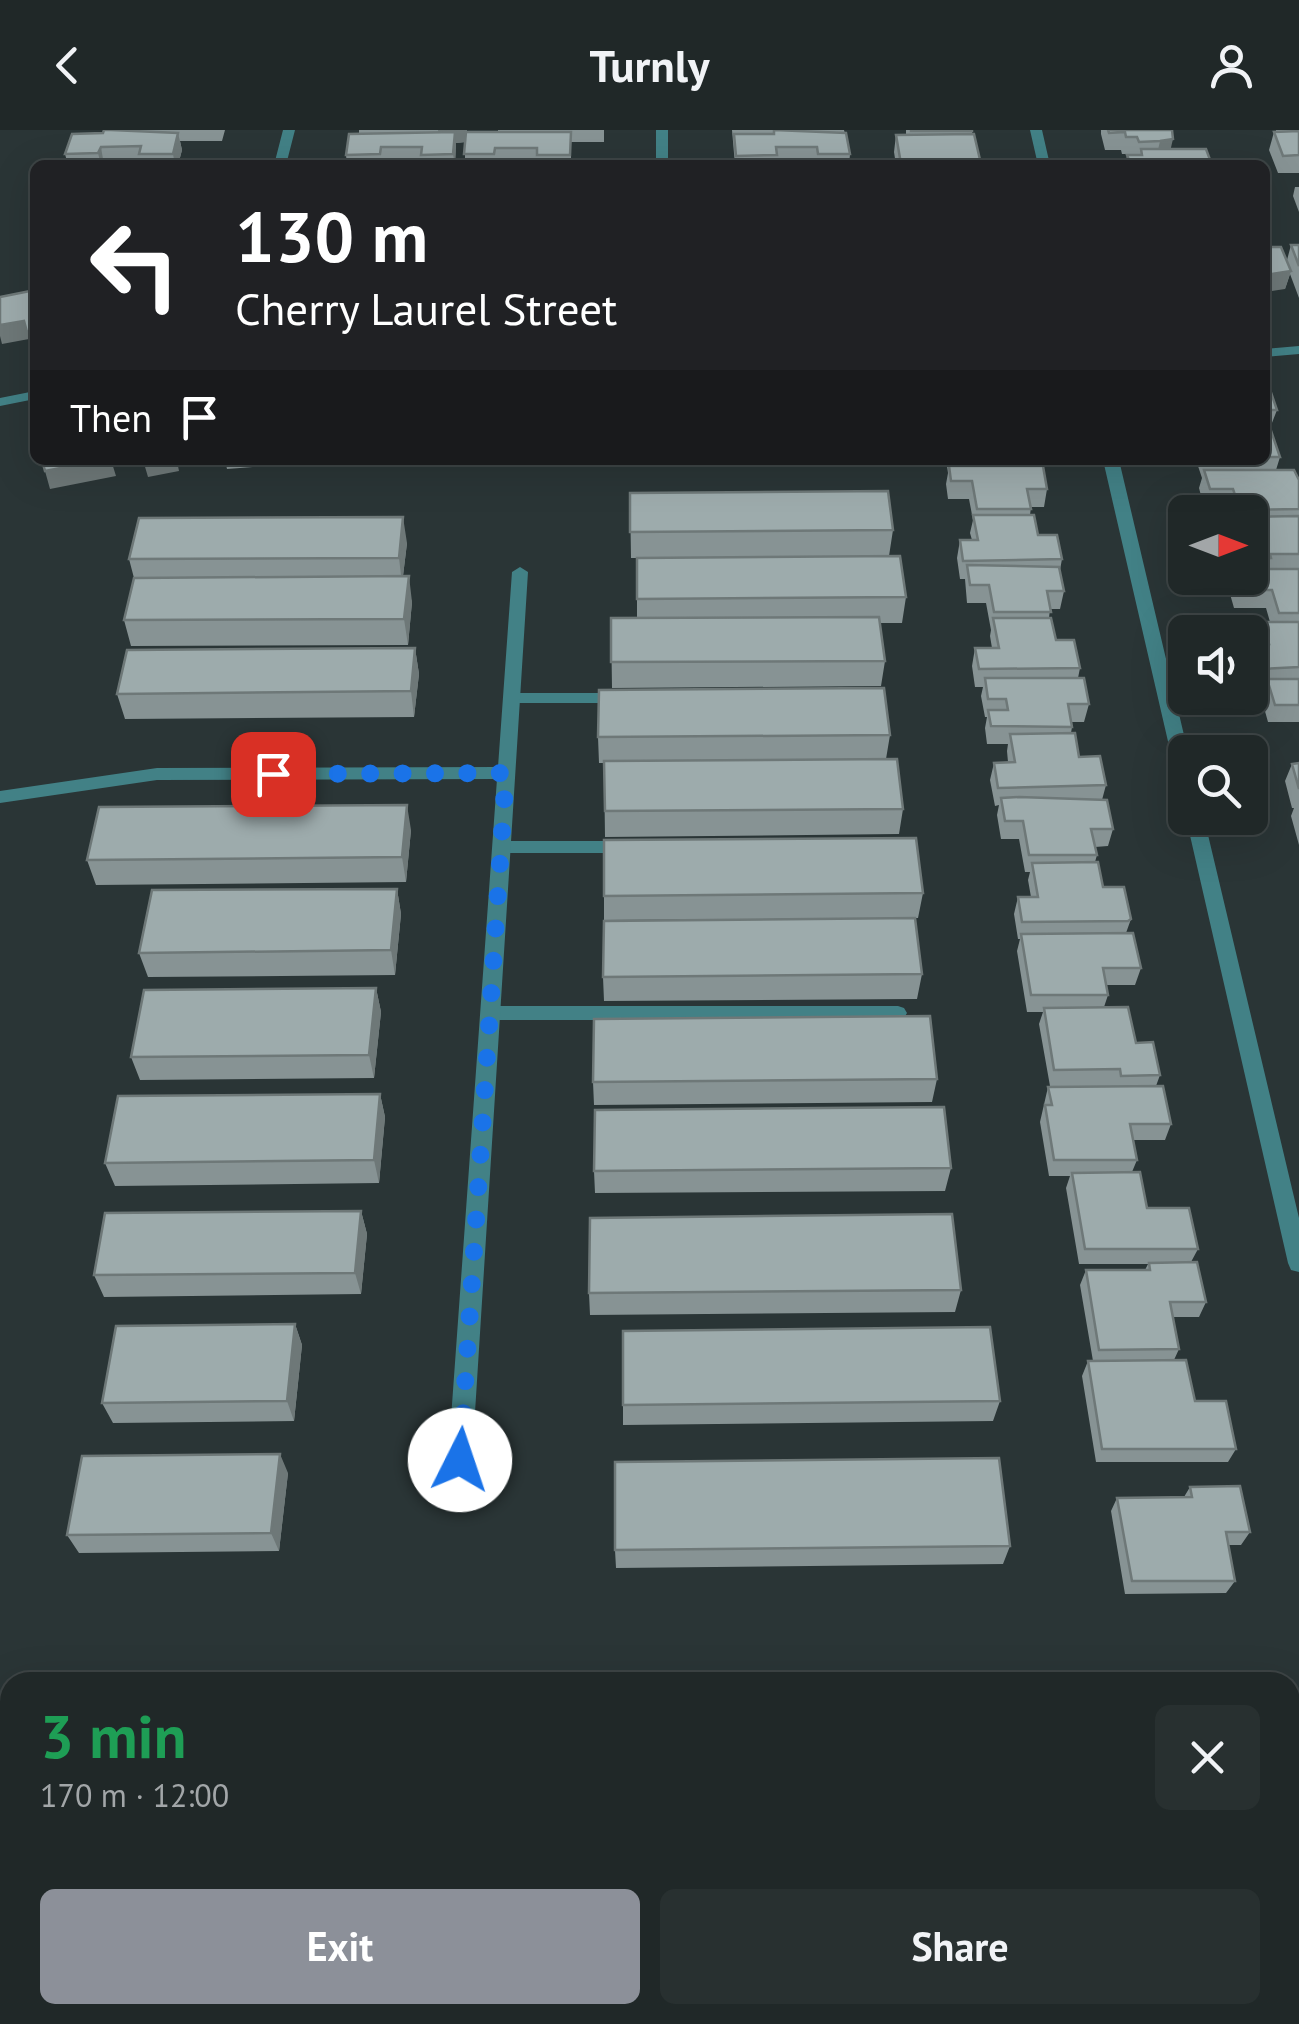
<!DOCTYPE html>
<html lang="en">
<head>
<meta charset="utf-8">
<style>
	:root { --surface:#202828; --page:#283030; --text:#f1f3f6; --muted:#a2a6a8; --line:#3d4445; --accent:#8c9099 }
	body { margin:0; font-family:"PT Sans",sans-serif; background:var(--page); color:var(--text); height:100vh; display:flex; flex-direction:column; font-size:38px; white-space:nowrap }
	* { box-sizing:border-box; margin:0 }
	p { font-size:32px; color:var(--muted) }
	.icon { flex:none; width:55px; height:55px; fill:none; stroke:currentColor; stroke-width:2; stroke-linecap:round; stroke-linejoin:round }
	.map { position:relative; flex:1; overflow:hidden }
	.details { position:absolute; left:0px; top:1542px; width:1300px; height:352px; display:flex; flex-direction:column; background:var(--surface); border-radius:30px 30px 0 0; box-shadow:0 10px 40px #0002,0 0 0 2px var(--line) }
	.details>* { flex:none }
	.hud { position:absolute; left:30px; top:30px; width:1240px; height:305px; border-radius:15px; box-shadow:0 10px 40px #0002,0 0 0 2px var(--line); background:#202124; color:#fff; overflow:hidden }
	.needle { width:65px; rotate:90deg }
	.fabs { position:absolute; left:1168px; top:365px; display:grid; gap:20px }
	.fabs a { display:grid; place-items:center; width:100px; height:100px; border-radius:15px; background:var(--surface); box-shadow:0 10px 40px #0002,0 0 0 2px var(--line); font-size:50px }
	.pin { position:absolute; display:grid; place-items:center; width:85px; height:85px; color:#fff; margin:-42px; border-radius:20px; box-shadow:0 5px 15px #0006 }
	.me { position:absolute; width:110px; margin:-55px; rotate:4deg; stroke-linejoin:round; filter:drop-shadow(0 0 8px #0008) }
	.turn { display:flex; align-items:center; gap:35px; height:210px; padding:0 40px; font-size:45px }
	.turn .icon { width:130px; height:130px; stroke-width:2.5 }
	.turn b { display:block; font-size:70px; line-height:85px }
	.then { display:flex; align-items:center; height:95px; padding:0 40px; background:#0003; gap:20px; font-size:38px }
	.round { display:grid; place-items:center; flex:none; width:105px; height:105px; border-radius:15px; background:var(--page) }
	.headline { display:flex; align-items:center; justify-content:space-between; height:170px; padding:0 40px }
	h1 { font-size:60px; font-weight:700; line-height:75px; color:#1e9e55 }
	.action { display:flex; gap:20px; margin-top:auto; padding:20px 40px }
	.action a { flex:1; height:115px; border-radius:15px; background:var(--accent); color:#fff; font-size:40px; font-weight:700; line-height:115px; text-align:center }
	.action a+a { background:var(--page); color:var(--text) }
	header { display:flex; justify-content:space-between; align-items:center; height:130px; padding:0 40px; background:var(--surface); font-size:45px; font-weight:700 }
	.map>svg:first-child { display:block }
	.green { fill:#67313c }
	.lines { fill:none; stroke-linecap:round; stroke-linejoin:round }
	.path { stroke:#6b7475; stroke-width:8; stroke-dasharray:6 6; stroke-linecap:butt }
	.lane { fill:#428186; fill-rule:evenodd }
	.street { fill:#428186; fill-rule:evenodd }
	.secondary { fill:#3dacb4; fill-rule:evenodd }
	.wall { fill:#879394 }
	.shaded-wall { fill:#6e7878 }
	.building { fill:#9dabac; stroke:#6e7878; stroke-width:2.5 }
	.route { stroke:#1a73e8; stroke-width:18; stroke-dasharray:0 32.4 }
</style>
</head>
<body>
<header><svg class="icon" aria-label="back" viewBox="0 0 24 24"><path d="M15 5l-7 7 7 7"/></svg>Turnly<svg class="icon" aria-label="person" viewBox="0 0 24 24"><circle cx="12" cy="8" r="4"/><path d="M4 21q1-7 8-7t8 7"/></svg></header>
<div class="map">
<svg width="1299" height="1894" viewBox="0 0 1299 1894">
	<rect width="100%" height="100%" fill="#2a3536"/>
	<path class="green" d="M1290 1759H1299V1894H0V1767H10V1885H1290Z"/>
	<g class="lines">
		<path class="path" d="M366 1885V1894
			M726 1885V1894"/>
		<path class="lane" d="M512 563H621L628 568 621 573H512L505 568Z
			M502 711H626L634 717 626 723H502L494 717Z
			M490 876H898L904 878 907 883 904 888 898 890H490L484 888 481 883 484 878Z"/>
		<path class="street" d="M283 0H295L286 35H274Z
			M656 0H668V35H656Z
			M1030 0H1042L1050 35H1038Z
			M1299 216V224L1265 227V219Z
			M35 261V269L0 276V268Z
			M1103 330H1119L1188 622H1185V652L1176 646Z
			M520 437 528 442 472 1330 468 1338 460 1341 452 1338 448 1330 497 649 157 650 0 673V661L157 638 498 637 512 442Z
			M1186 688H1204L1299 1088V1142L1291 1140 1288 1133Z"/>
		<path class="secondary" d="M1290 1625H1299V1651H1290Z
			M0 1632H10V1658H0Z"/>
	</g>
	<path class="wall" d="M104 0H225L222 11H180L182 20 178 35H68L65 24 103 3Z
		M359 0H467V2H498V0H604V12H571V35H465V12L456 13 455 35H347L346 25 359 4Z
		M732 0H844L850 24 849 35H735Z
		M906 0H972V4H974L981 35H896L894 22 896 5H906Z
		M1101 0H1172L1170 19 1212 35H1116V33H1126L1127 25 1134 24H1122L1121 20H1105L1101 4Z
		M1276 0H1299V43H1278L1269 20 1274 2H1276Z
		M1295 57H1299V82L1293 66Z
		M1291 115H1299V168L1290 144 1285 159 1287 130Z
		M1265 245 1277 280 1270 298 1280 327 1276 340 1299 350V592H1268L1261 567 1264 556H1253L1250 545V521L1252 514H1258L1257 510 1263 492H1270L1266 478H1234L1228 457 1231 448H1250V382H1229L1228 377H1204L1199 358 1202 348 1196 330H1265Z
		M225 330H292V334L227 339Z
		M946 330H1041L1039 336 1047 359 1044 377H1031L1030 385 1038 405 1062 429 1060 440 1064 461 1060 479H1050L1049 488 1056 510 1080 538 1078 548 1089 574 1084 592H1071L1072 597 1071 603 1079 627 1106 655 1102 670 1113 699 1108 716 1095 717 1097 725 1095 732 1103 757 1131 789 1126 803 1141 838 1135 855H1106L1108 865 1104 877 1136 913 1160 945 1156 956 1171 994 1165 1010H1133L1137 1030 1132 1042 1147 1078 1198 1119 1191 1132 1206 1172 1199 1187H1173L1179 1219 1174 1230 1195 1271 1236 1319 1228 1332H1096L1082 1246 1088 1231H1093L1080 1155 1086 1140H1145L1148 1134H1079L1066 1058 1070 1046H1049L1040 992 1048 957H1114L1050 956 1039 894 1043 882H1027L1017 821 1020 809H1018L1014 784 1018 767H1031L1028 750 1030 742H1025L1019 709H1001L997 685 999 675 995 676 990 650 994 633 1008 632 1007 621 1008 614H987L985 598 987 587H985L981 566 983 557H975L972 536 975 518H992L990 506 991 500 986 473H967L965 449H960L957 428 960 410H972L970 403 973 390 969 369H948L946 354 948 343Z
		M630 363 893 400 889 426 906 467 902 493H880L885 531 881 556 612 558 611 488H637V428H631Z
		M407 413 403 446 412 472 408 515 131 516 124 490 134 448 129 429Z
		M415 518 419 544 414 587 125 589 117 564Z
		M890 605 886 629 903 679 899 704 605 707 604 633H599L598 607Z
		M1299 633V715L1291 686 1294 678H1292L1285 651 1292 634Z
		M411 700 406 752 96 755 87 730Z
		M397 759 401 784 395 845 148 847 139 823Z
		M923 763 918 788 604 790V766Z
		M922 844 917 869 604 871 603 847Z
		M376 858 381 882 374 948 140 950 131 927Z
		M937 949 932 972 594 975 593 952Z
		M380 964 385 987 379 1053 115 1056 105 1033Z
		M951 1038 945 1061 595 1063 594 1041Z
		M361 1081 367 1104 361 1164 104 1167 94 1145Z
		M961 1160 955 1182 590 1185 589 1163Z
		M295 1194 302 1215 294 1291 113 1293 102 1273Z
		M623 1201 1000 1271 993 1291 623 1295Z
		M288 1343 279 1421 79 1423 67 1405Z
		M1190 1357 1250 1402 1241 1415H1228L1235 1451 1226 1463 1125 1464 1111 1381 1117 1368 1184 1367Z
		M1010 1416 1003 1434 616 1438 615 1420Z"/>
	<path class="shaded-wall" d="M438 0H467L466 12 456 13 455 35 453 24 439 15Z
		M178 3 182 20 178 35H175L173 24Z
		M1173 9 1169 26 1156 29 1160 11Z
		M101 17 104 35H101L98 23Z
		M1291 141 1285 159 1265 162V145Z
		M24 191 35 201V220H32L29 209 2 214 0 206V195Z
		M102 330H111L116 346 50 359 45 341Z
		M143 330H185L177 331 179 341 148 347Z
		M403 387 407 413 402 454 399 428Z
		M409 446 412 472 408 515 404 489Z
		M415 518 419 544 414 587 411 561Z
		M407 675 411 700 406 752 402 727Z
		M397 759 401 784 395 845 391 820Z
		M376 858 381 882 374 948 369 925Z
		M380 964 385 987 379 1053 374 1030Z
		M361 1081 367 1104 361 1164 355 1143Z
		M295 1194 302 1215 294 1291 287 1271Z
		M280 1324 288 1343 279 1421 271 1403Z"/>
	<path class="building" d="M104 0H111L178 3 173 24H139L141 16 101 17 98 23 65 24 72 4 103 3Z
		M774 0 846 3 850 24H818L817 17H776L777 25 736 26 734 4H774Z
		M911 0H972V1H911Z
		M1108 0H1172L1173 9 1160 11 1139 12 1137 7H1126L1125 2 1109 3Z
		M1299 1V25L1283 26 1274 2Z
		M455 2 453 24 421 25 422 17H381L380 24 346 25 349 4Z
		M466 2H571L570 25H537V18H495L494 24H464Z
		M974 4 981 34H901L896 5Z
		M1141 19H1206L1212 35H1117L1116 33H1130L1127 25H1142Z
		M1291 115H1299V136Z
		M1265 117H1281L1291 141 1265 145Z
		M35 160V201L27 202 24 191 0 195V167Z
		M1265 245 1277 280H1265Z
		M1265 292H1268L1280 327H1265Z
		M42 330H102L45 341Z
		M949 336H1043L1047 359H1027L1031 379H977L972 351H951Z
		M1204 340H1294L1299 350V379L1240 380 1233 359H1210Z
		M888 361 893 400 630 402V363Z
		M973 385H1034L1038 405H1057L1062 429 963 431 960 410H978Z
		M1299 386V424H1270L1271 428 1250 429V387Z
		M403 387 399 428 129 429 139 388Z
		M900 426 906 467 637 469V428Z
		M967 435 1059 437 1064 461H1047L1051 482H994L989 455H970Z
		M1250 439H1299V483H1279L1272 460H1240L1236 448H1250Z
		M409 446 404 489 124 490 134 448Z
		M879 487 885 531 611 532V488Z
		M993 488H1051L1056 510H1074L1080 538 979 539 975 518H999Z
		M1263 492H1299V537L1260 539 1252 514H1269Z
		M415 518 411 561 117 564 127 520Z
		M985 548H1084L1089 574H1068L1072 597 991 596 988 580H1008L1006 569H988Z
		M1267 549H1299V575H1275Z
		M884 558 890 605 598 607 599 560Z
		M1075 603 1079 627 1100 626 1106 655 998 658 994 633 1015 632 1010 604Z
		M897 629 903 679 605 681 604 631Z
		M1299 633V659L1292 634Z
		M1019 667 1107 670 1113 699H1091L1097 725H1029L1023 691H1005L1001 668Z
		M407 675 402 727 87 730 99 677Z
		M916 708 923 763 604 766V710Z
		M1098 732 1103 757H1124L1131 789 1128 791 1022 792 1018 767H1038L1032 733Z
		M397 759 391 820 139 823 152 760Z
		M915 788 922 844 603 847 604 791Z
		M1133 803 1141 838H1103L1108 865H1031L1021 804Z
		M376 858 369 925 131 927 144 860Z
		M1128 877 1136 913 1153 912 1160 945 1121 946 1120 939 1054 940 1044 878Z
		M930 886 937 949 593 952 594 889Z
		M1163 956 1171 994H1130L1137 1030H1054L1045 975H1052L1048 957Z
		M380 964 374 1030 105 1033 118 966Z
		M944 977 951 1038 594 1041 595 980Z
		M1140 1042 1147 1078H1189L1198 1119H1085L1072 1043Z
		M361 1081 355 1143 94 1145 105 1083Z
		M952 1084 961 1160 589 1163 590 1088Z
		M1197 1132 1206 1172H1170L1179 1219 1099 1220 1086 1140H1150L1149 1133Z
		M295 1194 287 1271 102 1273 116 1196Z
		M990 1197 1000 1271 623 1275V1201Z
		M1186 1230 1195 1271H1226L1236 1319H1102L1088 1231Z
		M280 1324 271 1403 67 1405 82 1326Z
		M999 1328 1010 1416 615 1420V1332Z
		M1240 1356 1250 1402H1226L1235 1451H1132L1117 1368 1192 1367 1190 1357Z"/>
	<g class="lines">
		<path class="route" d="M273 644 506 643 460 1330"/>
	</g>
</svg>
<div class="fabs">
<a><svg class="needle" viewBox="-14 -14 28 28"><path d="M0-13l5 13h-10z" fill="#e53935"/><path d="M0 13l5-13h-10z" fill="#a2a6a8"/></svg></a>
<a><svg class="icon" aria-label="sound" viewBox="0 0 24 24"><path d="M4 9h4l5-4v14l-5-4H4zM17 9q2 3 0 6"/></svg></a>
<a><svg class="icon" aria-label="search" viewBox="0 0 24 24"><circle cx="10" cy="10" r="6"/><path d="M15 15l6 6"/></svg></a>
</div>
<div class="pin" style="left:273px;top:644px;background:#d93025"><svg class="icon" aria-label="arrive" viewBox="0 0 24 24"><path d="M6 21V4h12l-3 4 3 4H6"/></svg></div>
<svg class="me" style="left:460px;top:1330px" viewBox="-20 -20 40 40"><circle r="19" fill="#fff"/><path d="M0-13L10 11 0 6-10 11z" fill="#1a73e8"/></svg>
<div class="hud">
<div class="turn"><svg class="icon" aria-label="left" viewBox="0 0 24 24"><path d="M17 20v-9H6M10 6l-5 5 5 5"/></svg><div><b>130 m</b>Cherry Laurel Street</div></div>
<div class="then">Then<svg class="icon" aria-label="arrive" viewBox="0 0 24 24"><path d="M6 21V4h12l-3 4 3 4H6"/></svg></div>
</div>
<section class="details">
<div class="headline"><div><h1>3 min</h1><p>170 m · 12:00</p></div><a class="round"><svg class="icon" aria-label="close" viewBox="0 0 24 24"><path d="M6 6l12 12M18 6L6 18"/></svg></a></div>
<div class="action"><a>Exit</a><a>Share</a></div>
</section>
</div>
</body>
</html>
